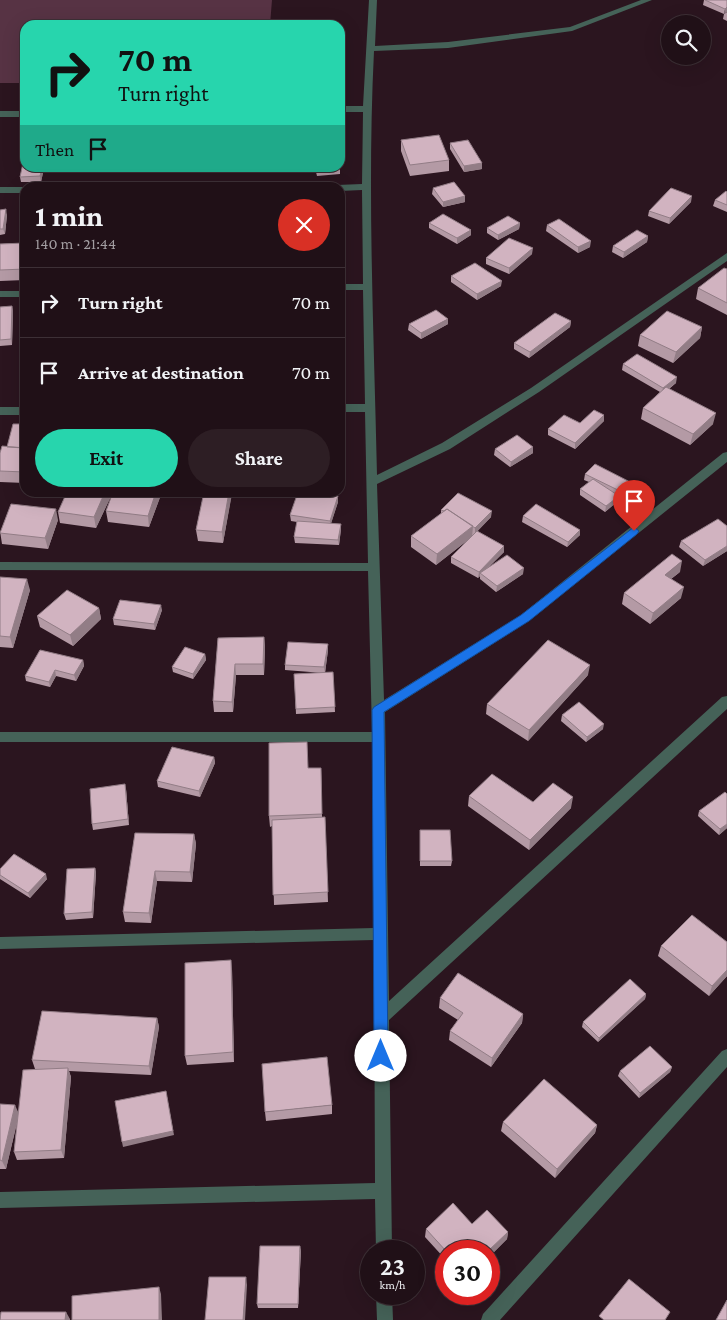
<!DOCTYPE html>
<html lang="en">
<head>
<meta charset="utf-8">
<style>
	:root { --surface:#201017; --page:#2d1e24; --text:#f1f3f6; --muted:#a29da1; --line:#3d3036; --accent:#27d5ad }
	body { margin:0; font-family:"Crimson Pro",serif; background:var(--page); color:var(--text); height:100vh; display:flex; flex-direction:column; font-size:19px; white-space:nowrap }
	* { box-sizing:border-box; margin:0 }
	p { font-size:16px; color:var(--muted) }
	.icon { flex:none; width:28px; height:28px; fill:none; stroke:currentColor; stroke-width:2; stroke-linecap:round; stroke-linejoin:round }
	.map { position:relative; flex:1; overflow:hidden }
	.drawer { position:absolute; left:20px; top:182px; width:325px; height:315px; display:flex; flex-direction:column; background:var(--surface); border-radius:15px; box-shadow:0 5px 20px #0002,0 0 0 1px var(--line) }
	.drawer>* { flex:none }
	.hud { position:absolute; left:20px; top:20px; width:325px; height:152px; border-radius:15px; box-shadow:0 5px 20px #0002,0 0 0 1px var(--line); background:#27d5ad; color:#111; overflow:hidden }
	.tools { position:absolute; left:661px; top:15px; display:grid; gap:10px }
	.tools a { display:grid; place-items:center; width:50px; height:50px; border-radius:50%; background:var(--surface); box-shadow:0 5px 20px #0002,0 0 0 1px var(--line); font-size:25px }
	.speed { position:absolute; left:360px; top:1240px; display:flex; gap:10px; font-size:25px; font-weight:700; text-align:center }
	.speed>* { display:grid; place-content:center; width:65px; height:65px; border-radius:50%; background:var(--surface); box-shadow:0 5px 20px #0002,0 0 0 1px var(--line); line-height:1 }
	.speed small { font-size:12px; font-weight:400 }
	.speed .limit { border:8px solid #d22; background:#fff; color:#111 }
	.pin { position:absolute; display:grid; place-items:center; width:42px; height:42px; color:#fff; margin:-51px -21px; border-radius:50% 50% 50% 0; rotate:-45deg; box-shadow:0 0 5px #0007 }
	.pin .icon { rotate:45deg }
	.me { position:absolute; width:55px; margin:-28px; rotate:0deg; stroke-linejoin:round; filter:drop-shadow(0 0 4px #0008) }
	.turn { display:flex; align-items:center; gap:18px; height:105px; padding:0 15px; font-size:22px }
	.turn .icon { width:65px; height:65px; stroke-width:2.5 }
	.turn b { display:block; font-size:35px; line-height:42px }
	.then { display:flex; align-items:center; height:48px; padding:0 15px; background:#0003; gap:10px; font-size:19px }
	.round { display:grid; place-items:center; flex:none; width:52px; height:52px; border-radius:26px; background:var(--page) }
	.headline { display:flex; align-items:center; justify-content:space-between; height:85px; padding:0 15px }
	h1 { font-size:30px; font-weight:700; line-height:38px }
	.primary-button { display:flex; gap:10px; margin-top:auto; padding:10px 15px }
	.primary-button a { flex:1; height:58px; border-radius:30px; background:var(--accent); color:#111; font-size:20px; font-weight:700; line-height:58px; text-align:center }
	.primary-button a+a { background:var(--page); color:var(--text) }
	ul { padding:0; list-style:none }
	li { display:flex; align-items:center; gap:15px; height:70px; padding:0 15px; border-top:1px solid var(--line) }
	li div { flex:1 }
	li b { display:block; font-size:19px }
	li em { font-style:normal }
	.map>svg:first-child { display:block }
	.green { fill:#573344 }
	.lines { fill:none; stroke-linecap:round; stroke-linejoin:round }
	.minor { fill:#456258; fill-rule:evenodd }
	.wall { fill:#b49aa5 }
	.shaded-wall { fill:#927d86 }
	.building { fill:#d1b3c0; stroke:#927d86 }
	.route { fill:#1a73e8; stroke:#114b97 }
</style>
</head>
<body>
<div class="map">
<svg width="727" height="1320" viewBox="0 0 727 1320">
	<rect width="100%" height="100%" fill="#2b151f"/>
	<path class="green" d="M0 0H272L270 25H25V83H0Z"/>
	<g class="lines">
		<path class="minor" d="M369 0H377L375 46 448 42 570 27 641 0H652L572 31 448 48 374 51C367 192 374 334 377 475L442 443 531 388 727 253V261L539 392 450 449 377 484 384 700 521 615 723 453 727 452V462L529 621 385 712 389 1001 722 697 727 696V709L389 1020 392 1251H376L375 1199 0 1208V1192L375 1183 374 940 0 949V937L374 928 373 742H0V732H372L368 571 0 570V562L368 563 365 412H340V404H365L363 290H340V284H363L362 190 340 191V188H333L337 185 362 184 363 112H340V106H363Z
			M0 111H25V117H0Z
			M0 187H25L26 188 25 193H0Z
			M0 291H25V297H0Z
			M0 407H25V415H0Z
			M727 1049V1067L500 1320H481L483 1314 722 1051Z
			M376 1294H392L393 1320H377Z"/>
	</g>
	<path class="wall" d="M704 0H727L724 14 703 5Z
		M727 12V21L723 19 724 14Z
		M401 140 449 160V171L410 176 401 151Z
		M450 143 482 163V169L464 172 450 149Z
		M25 168H44L41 182H21L20 177Z
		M214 168H231L214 169Z
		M257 168H273V169H257Z
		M315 168H340V174L317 176Z
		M433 188 465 196V202L443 207 432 194Z
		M727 192V212L713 206 715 200Z
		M691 202 669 224 648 216 649 211Z
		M0 210 7 215 5 234 0 235Z
		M429 223 471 235 457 244 429 228Z
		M520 223 519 229 498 240 487 233V228Z
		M547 225 590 247 578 253 546 231Z
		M648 236 647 242 623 258 612 252 613 246Z
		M25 243V280L0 281V244Z
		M532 254 509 274 486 264V258Z
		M727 269V315L696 299 698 288Z
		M451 276 501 286 477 300 451 282Z
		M340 294 344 305 342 318H340Z
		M12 306 13 312 12 345 0 346V307Z
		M571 321 570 327 529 358 514 349V343Z
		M409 324H448L421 339 408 330Z
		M702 327 700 338 673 363 638 346 640 335Z
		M340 342H345V364H340Z
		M623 364 676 383 669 389 713 424 690 445 641 419 643 408 660 392 622 370Z
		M340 375H345V400H340Z
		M604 421 575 449 548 435V429Z
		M25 424V483L0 482V453L7 447Z
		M495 449 533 453 510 467 494 455Z
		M585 474 632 483 631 488 621 498 619 497 618 501 605 512 580 495V489L589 482 584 480Z
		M67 492H111L112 494 96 528 60 523 58 512Z
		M162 492 149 527 108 522 106 511Z
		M204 492H232L223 543 198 541 196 530Z
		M338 496V502L331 523 341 529 339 545 295 543 294 537 297 522 291 521 290 515Z
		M441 510 491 517 477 531 504 546V552L487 569 523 574 496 592 480 579V576L478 578 451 563V557L469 539 436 565 411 547V536L441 514Z
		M523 516 580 530V535L567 547 522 522Z
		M58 520 48 549 2 544 0 531Z
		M727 526V551L703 566 679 547 681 541Z
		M680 572 671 579 681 598 650 624 622 604 624 593Z
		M0 577 30 590 13 648 0 647Z
		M99 608 101 619 73 646 40 627 37 616Z
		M162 610 155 630 114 625 113 619Z
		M264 637 265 648 264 675H236L233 712H214L213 701 218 638Z
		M328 644V650L325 673 333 672 335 712 296 714 294 674 323 673 285 670V665Z
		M205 654 206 660 193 679 173 672 172 667Z
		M83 660 84 666 76 681 56 676 50 687 26 681 25 676Z
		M588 675 528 741 486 714 487 704Z
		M562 715 603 729 586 742 561 721Z
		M214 757 215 763 200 797 158 787 157 781Z
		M308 768H321L322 817H325L328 902 274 905 272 826 270 827 269 816Z
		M126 789 129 825 93 830 92 824Z
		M727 794V828L719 835 698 816 699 811Z
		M469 796 533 802 571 808 529 850 468 806Z
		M135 833 194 834 196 844 192 882 157 881 151 923 125 922 123 912Z
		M420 835 452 861 451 866H420Z
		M95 868 96 873 93 918 66 920 64 914Z
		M0 869 47 879 30 898 0 879Z
		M727 942V976L709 996 658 956 661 946Z
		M232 969 234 1062 187 1065 185 1056Z
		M646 994 645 999 598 1042 582 1027 583 1022Z
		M440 998 523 1014 522 1023 491 1067 449 1040 450 1031 458 1020 439 1008Z
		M157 1018 159 1027 151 1075 69 1071 71 1077 64 1158 17 1160 14 1152 17 1123 6 1169H0V1104L18 1112 35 1069 32 1060Z
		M672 1067 670 1072 639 1098 618 1076 620 1071Z
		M332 1105V1114L266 1121 265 1112Z
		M503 1122 597 1125 595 1133 555 1178 501 1131Z
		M472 1224 508 1232 507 1239 489 1257V1251H446V1260L425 1237 426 1229Z
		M301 1250 298 1308H258L257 1304Z"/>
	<path class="shaded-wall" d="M727 7V12L724 14 725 9Z
		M482 163V169L464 172V166Z
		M42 168H44L41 182 40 176Z
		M465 196V202L443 207V202Z
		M692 196 691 202 669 224 670 218Z
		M6 209 7 215 5 234 3 229Z
		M520 223 519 229 498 240V235Z
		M471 230V235L457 244V238Z
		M648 236 647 242 623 258 624 252Z
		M591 241 590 247 578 253V247Z
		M533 248 532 254 509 274V268Z
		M502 281 501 286 477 300V294Z
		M344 294V305L342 318V307Z
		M12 306 13 312 12 345 11 339Z
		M448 319V324L421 339V333Z
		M571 321 570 327 529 358 530 352Z
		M702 327 700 338 673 363 676 352Z
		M677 377 676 383 662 393 663 388Z
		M716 413 713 424 690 445 693 434Z
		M604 415V421L575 449V443Z
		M533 447V453L510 467 511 462Z
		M632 483 631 488 621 498 622 492Z
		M105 492H111L112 494 96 528 94 517Z
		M156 492H162L149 527 148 516Z
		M229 492H232V494L223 543 222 532Z
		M338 496V502L330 527V521Z
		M619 496 618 501 605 512 606 506Z
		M56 509 58 520 48 549 45 538Z
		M492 511 491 517 475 534V528Z
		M341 524V529L339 545 338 540Z
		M473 526 472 537 436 565 437 554Z
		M580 530V535L567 547 568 542Z
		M504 546V552L481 574 480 573V576L478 578 479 572Z
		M727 546V551L703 566 705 560Z
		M682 561 680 572 662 586 665 575Z
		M524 568 523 574 496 592 497 586Z
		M27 579 30 590 13 648 10 637Z
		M684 587 681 598 650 624 653 613Z
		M161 605 162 610 155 630 154 624Z
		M99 608 101 619 73 646 70 635Z
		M264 637 265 648 264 675 263 664Z
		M328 644V650L325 673 324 667Z
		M205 654 206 660 193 679V674Z
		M83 660 84 666 76 681 74 675Z
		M235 664 236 675 233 712 232 702Z
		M590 665 588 675 528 741 529 730Z
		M55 670 56 676 50 687 49 682Z
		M604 724 603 729 586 742 587 737Z
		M214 757 215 763 200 797 199 791Z
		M125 784 126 789 129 825 128 819Z
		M573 797 571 808 529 850 530 840Z
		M727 824V828L719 835 720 829Z
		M194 834 196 844 192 882 190 872Z
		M95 868 96 873 93 918 92 912Z
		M155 871 157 881 151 923 149 913Z
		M46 874 47 879 30 898 28 893Z
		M231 960 232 969 234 1062 233 1052Z
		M727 970V976L709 996 712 986Z
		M646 994 645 999 598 1042 599 1038Z
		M523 1014 522 1023 491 1067 492 1058Z
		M157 1018 159 1027 151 1075 149 1066Z
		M672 1067 670 1072 639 1098 640 1093Z
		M68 1068 71 1077 64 1158 61 1150Z
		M166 1091 174 1135 123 1147 122 1142Z
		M15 1105 19 1114 6 1169 2 1161Z
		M597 1125 595 1133 555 1178 557 1169Z
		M508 1232 507 1239 489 1257 488 1251Z
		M300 1246 301 1250 298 1308V1304Z
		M246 1277 247 1285 245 1320H243Z
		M159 1287 161 1294 162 1320H159Z
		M66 1312 70 1319V1320H65Z"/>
	<path class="building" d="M705 0H727V7L725 9Z
		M439 135 449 160 410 165 401 140Z
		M468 140 482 163 464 166 450 143Z
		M25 154V168H42L40 176 20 177Z
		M454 182 465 196 443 202 433 188Z
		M671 188 692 196 670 218 649 211Z
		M726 191 727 192V205L715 200Z
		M23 206H25V221Z
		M6 209 3 229H0V210Z
		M443 214 471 230 457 238 429 223Z
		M508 216 520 223 498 235 487 228Z
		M559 219 591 241 578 247 547 225Z
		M637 230 648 236 624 252 613 246Z
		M509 238 533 248 509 268 486 258Z
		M25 243V269L0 270V244Z
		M475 263 502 281 477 294 451 276Z
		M724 268 727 269V303L698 288Z
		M340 294H344L342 307H340Z
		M12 306 11 339 0 340V307Z
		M436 310 448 319 421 333 409 324Z
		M667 311 702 327 676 352 640 335Z
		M555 313 571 321 530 352 514 343Z
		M340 342H345V358H340Z
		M637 354 677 377 663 388 623 364Z
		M340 375H345V389H340Z
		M666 387 716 413 693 434 643 408Z
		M594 410 604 415 575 443 548 429 564 415 580 423Z
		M13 424H25V448L7 447Z
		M517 435 533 447 511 462 495 449Z
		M2 446 25 448V472L0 471V453Z
		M595 464 632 483 622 492 585 474Z
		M593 479 619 496 606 506 580 489Z
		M67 492H105L94 517 58 512Z
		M113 492H156L148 516 106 511Z
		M204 492H229L222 532 196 530Z
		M298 492H317L338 496 330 521 290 515Z
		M458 493 492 511 475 528 447 509 444 511 441 510Z
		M11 504 56 509 45 538 0 533Z
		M536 504 580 530 568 542 523 516Z
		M447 509 473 526 437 554 411 536Z
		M718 519 727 526V546L705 560 681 541Z
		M297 521 341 524 338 540 294 537Z
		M477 531 504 546 479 572 451 557Z
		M672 554 682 561 665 575 684 587 653 613 624 593Z
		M507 555 524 568 497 586 480 573Z
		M0 577 27 579 10 637 0 636Z
		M67 590 99 608 70 635 37 616Z
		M120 600 161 605 154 624 113 619Z
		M264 637 263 664H235L232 702 213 701 218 638Z
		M548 640 590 665 529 730 487 704Z
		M288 642 328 644 324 667 285 665Z
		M185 647 205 654 193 674 172 667Z
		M40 650 83 660 74 675 55 670 49 682 25 676Z
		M333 672 335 707 296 709 294 674Z
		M579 702 604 724 587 737 562 715Z
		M307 742 308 768H321L322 814 269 816V743Z
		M172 747 214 757 199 791 157 781Z
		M492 774 533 802 553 783 573 797 530 840 469 796Z
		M125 784 128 819 92 824 90 789Z
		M725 792 727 794V824L720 829 699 811Z
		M325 817 328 892 273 895 272 820Z
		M420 830H450L452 861H420Z
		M135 833 194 834 190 872 155 871 149 913 123 912Z
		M14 854 46 874 28 893 0 875V869Z
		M95 868 92 912 64 914 67 869Z
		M692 915 727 942V970L712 986 661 946Z
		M231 960 233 1052 185 1056V963Z
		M458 973 523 1014 492 1058 450 1031 463 1013 440 998Z
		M630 979 646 994 599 1038 583 1022Z
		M42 1011 157 1018 149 1066 32 1060Z
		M650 1046 672 1067 640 1093 620 1071Z
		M327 1057 332 1105 265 1112 262 1064Z
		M68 1068 61 1150 14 1152 23 1070Z
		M544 1079 597 1125 557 1169 503 1122Z
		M166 1091 173 1131 122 1142 115 1101Z
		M0 1104 15 1105 2 1161 0 1160Z
		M453 1203 472 1224 487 1210 508 1232 488 1251H446L426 1229Z
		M260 1246H300L298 1304H257Z
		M209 1277H246L243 1320H205Z
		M629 1279 670 1312 665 1320H604L599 1316Z
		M159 1287V1320H72V1296Z
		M727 1300V1320H716Z
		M1 1312H66L65 1320H0Z"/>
	<path class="route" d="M634 527 639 531 637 534 529 621 384 712 388 1056 386 1061 381 1063 376 1061 374 1056 372 710 374 707 521 615Z"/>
</svg>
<div class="tools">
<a><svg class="icon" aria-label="search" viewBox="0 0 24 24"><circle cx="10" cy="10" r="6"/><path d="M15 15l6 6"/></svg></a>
</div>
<div class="speed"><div>23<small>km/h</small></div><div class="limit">30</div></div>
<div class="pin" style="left:634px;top:531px;background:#d93025"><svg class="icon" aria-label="arrive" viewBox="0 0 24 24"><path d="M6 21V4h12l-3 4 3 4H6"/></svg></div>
<svg class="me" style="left:381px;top:1056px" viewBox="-20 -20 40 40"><circle r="19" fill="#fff"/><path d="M0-13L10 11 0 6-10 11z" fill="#1a73e8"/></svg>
<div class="hud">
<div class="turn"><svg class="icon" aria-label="right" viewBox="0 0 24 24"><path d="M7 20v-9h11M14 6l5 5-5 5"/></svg><div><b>70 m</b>Turn right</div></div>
<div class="then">Then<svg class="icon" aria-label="arrive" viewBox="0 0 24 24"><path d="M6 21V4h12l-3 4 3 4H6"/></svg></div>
</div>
<section class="drawer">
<div class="headline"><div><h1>1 min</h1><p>140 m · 21:44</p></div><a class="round" style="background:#d93025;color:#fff"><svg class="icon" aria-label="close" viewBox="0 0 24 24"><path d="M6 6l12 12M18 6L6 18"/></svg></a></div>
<ul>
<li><svg class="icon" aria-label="right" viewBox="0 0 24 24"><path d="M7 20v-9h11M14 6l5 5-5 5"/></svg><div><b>Turn right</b></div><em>70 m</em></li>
<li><svg class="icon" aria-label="arrive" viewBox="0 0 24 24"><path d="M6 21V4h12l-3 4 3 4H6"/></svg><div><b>Arrive at destination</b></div><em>70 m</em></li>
</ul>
<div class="primary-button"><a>Exit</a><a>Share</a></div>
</section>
</div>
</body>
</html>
